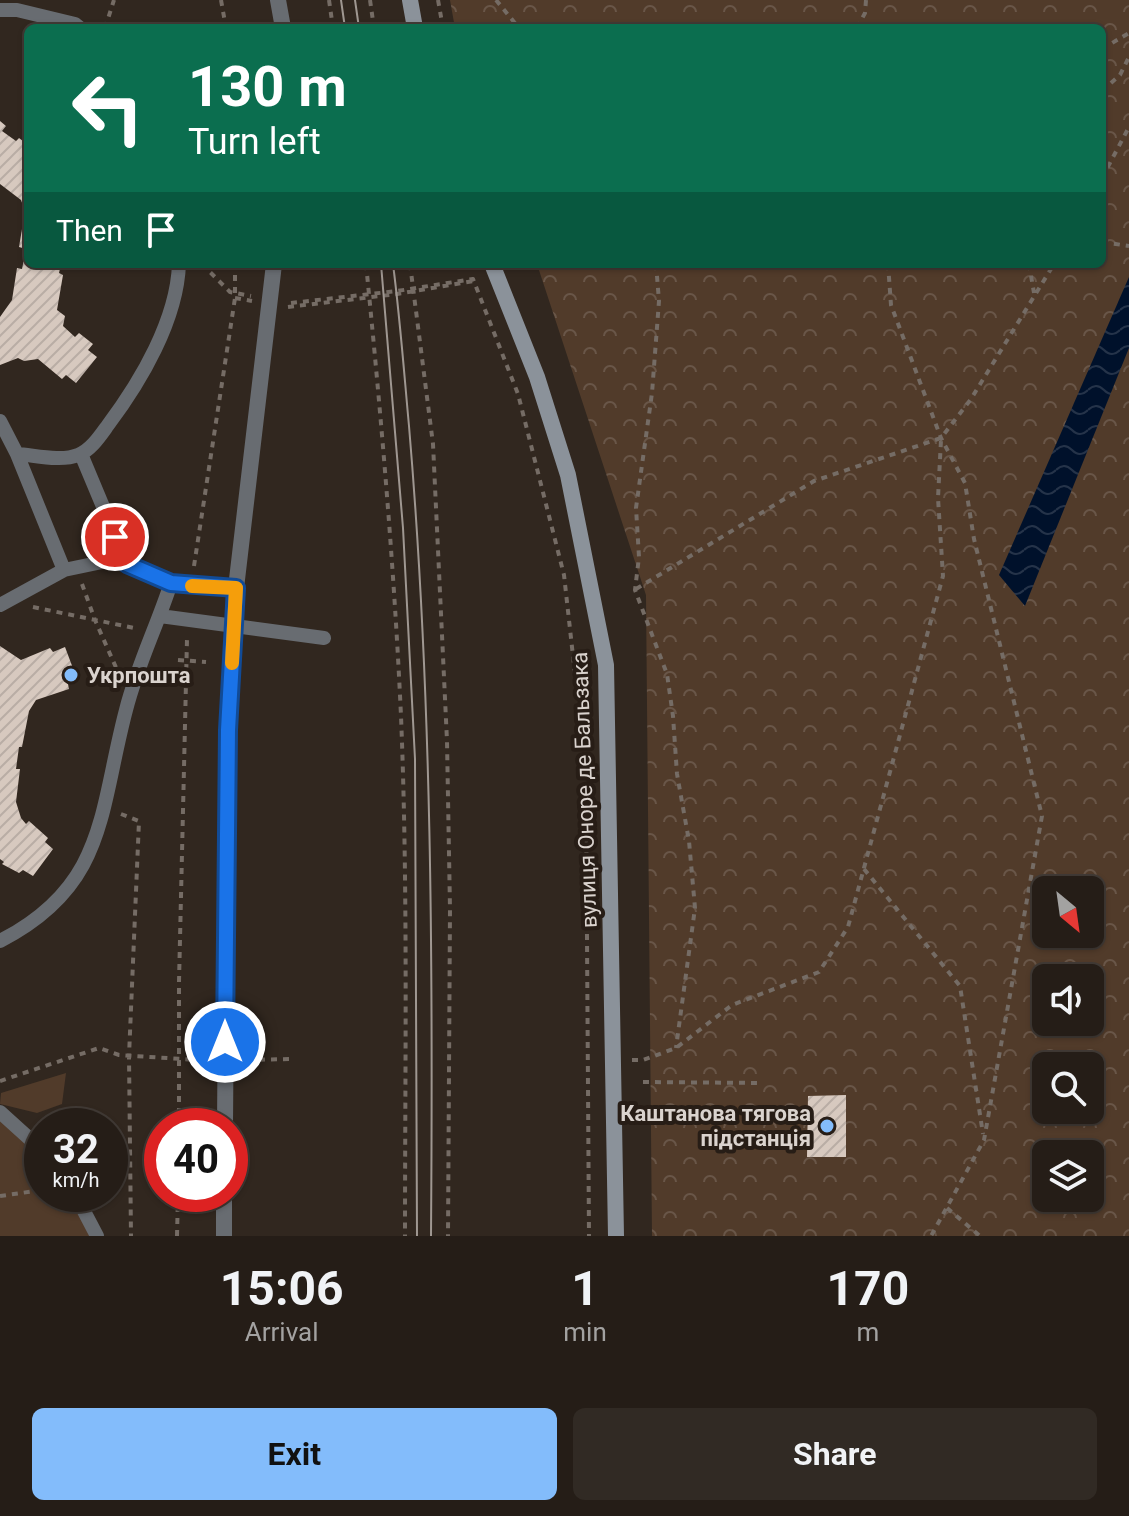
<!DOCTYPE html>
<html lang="en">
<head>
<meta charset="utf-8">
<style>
	:root { --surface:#251d17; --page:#312a24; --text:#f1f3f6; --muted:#a3a2a1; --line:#423b36; --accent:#83bcfb }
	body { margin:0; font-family:Roboto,sans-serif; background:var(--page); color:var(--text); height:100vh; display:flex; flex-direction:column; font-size:30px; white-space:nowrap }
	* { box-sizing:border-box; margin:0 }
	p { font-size:26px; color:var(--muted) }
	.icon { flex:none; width:44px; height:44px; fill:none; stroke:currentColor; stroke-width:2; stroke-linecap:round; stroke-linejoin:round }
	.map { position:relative; height:1236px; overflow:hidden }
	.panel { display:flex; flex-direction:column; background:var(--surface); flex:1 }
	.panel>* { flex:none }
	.guide { position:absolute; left:24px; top:24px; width:1082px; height:244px; border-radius:12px; box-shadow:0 2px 6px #0004,0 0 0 2px var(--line); background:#0b6e4f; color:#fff; overflow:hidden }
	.needle { width:52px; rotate:151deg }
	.fabs { position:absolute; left:1032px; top:876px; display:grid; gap:16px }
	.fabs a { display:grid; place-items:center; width:72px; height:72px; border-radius:12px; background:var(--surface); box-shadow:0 2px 6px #0004,0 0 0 2px var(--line); font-size:40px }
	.speed { position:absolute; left:24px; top:1108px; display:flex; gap:16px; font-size:40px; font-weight:700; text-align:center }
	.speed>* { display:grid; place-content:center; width:104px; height:104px; border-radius:50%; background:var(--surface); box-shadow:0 2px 6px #0004,0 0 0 2px var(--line); line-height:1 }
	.speed small { font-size:20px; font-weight:400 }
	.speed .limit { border:12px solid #d22; background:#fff; color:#111 }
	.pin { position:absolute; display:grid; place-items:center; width:68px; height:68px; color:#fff; margin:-34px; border:4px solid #fff; border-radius:50%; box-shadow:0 2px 8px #0007 }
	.me { position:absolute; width:88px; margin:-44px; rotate:0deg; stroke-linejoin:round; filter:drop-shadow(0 0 6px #0008) }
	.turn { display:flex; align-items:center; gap:28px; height:168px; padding:0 32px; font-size:36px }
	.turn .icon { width:104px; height:104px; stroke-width:2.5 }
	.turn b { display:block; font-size:56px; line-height:68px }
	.then { display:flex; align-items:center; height:76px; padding:0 32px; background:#0003; gap:16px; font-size:30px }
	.eta { display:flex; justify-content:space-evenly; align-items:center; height:136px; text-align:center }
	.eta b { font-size:48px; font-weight:700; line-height:56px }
	.action { display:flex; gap:16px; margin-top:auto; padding:16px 32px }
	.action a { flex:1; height:92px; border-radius:12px; background:var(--accent); color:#111; font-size:32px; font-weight:700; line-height:92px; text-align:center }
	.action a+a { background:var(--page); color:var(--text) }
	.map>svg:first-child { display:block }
	.grass { fill:#513b2a }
	.park { fill:url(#park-crowns); fill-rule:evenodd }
	.water { fill:url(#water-waves) }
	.building { fill:url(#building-hatch) }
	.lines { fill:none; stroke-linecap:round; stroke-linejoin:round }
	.path { stroke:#756c65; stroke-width:4; stroke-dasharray:6 6; stroke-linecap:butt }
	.service { stroke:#686c71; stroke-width:14 }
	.tertiary { stroke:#686c71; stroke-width:16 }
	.secondary { stroke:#8b929a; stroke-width:16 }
	.tram { stroke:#9f9791; stroke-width:2 }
	.route-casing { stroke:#114b97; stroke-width:20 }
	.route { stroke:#1a73e8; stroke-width:14 }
	.slow { stroke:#f59e0b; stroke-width:14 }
	.poi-dot { fill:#83bcfb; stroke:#271d16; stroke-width:3 }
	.labels { text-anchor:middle; stroke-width:8; stroke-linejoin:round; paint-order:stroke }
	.poi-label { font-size:22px; font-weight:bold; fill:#dad3ce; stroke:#271d16; text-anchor:start }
	.street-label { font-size:22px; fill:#dad3ce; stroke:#271d16 }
</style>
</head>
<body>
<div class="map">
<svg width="1129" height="1236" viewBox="0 0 1129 1236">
	<defs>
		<pattern id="park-crowns" width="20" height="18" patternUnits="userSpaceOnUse" patternTransform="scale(2)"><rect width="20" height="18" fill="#513b2a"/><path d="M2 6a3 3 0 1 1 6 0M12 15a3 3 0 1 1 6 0" fill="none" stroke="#695648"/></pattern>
		<pattern id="water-waves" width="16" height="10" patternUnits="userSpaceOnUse" patternTransform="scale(2)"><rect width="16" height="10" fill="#00112b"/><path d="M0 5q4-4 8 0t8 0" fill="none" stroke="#253349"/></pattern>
		<pattern id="building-hatch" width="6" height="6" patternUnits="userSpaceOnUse" patternTransform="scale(2)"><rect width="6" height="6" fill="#d7c9bf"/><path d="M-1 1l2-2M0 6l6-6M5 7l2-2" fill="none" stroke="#b9ada5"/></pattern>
	</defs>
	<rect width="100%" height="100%" fill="#31271f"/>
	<path class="grass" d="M66 1073 62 1104 37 1113 0 1104 1 1093Z
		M0 1121 42 1157V1194H69L91 1236H0Z"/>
	<path class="park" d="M450 0H1129V1236H652L646 595 537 264H1102V28H455ZM1046 890H1090V934H1046ZM1046 978H1090V1022H1046ZM1046 1066H1090V1110H1046ZM1046 1154H1090V1198H1046Z"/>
	<path class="water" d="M1129 277V348L1025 606 999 575Z"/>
	<path class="building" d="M0 121 6 126 2 131 16 141 19 138 28 145V264H61L59 273 63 275 57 310 65 316 63 326 75 337 79 333 93 344 88 350 97 357 76 383 66 375 62 379 38 359 24 361 18 358 0 365V317L12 300 17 268 22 269 26 249 19 247 25 211 21 200 0 184Z
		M0 646 21 660 50 648 53 652 65 647 77 679 68 684 69 689 36 700 29 711 22 747H19L16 769H20L16 802 21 818 26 824 29 821 48 838 45 842 53 849 33 876 23 870 19 873 2 864 4 862 0 859Z
		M846 1095V1157H807L808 1096Z"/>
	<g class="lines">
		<path class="path" d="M221 0 226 28
			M329 0 333 28
			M370 0 374 28
			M438 0 443 28
			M496 0 519 28
			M105 28 114 0
			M857 28 865 13 866 0
			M1102 49 1129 33
			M1102 91 1120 75 1129 57
			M1102 178 1129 127
			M1102 242 1129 246
			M202 264 230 292 251 296
			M366 264C381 414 394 565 401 716 408 889 405 1063 405 1236
			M410 264 433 444 447 741 450 909 448 1236
			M656 264 659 301 652 393 636 508 639 557 635 590 667 674 673 716 677 774 689 841 695 908 676 1048
			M888 264 891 305 941 438 965 483 974 539 1042 816 984 1140 931 1236
			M1029 264 1034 293
			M235 298 252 301
			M291 303 397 291 473 279 518 394 564 575 586 773
			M288 307 397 294 474 281
			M194 566 235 298V264
			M82 584 95 620 118 672
			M636 589 814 481 941 438 971 399 1054 264
			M33 607 134 628
			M178 660 206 662
			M586 790 589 1236
			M121 814 139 821 129 1056 131 1236
			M864 869 960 986 983 1134
			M247 1060 293 1059
			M632 1060H643L676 1048 732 1005 819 972 848 927 943 576 938 498 941 440
			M0 1081 99 1048 119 1055 197 1060
			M643 1082 761 1083
			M179 1126V982L187 639
			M0 1196 42 1190
			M947 1208 980 1236
			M177 1236 178 1194"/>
		<path class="service" d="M0 10H17L75 24 80 28
			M0 421 17 454 64 570
			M17 454C34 455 61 462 78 455 91 450 100 436 108 425 141 381 177 320 179 264
			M81 454 127 564
			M0 605 64 570 107 561 127 564 171 583 236 588
			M160 616 324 638
			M0 941C107 886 99 812 126 710 137 666 157 626 171 583
			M0 1112 42 1150
			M75 1194 97 1236"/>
		<path class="tertiary" d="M278 0 283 28
			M225 1126 228 730 236 588 274 264
			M224 1236V1194"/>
		<path class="secondary" d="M410 0 415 28
			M492 264 537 377 568 475 606 665 616 1236"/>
		<path class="tram" d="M341 0 345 28
			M355 0 359 28
			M381 264 403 528 415 759 417 1236
			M393 264C400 318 404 372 409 426 432 696 433 966 431 1236"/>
	</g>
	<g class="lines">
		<g class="route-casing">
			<path id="route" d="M115 537 127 564 171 583 236 588 228 730 225 1042"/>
		</g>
		<use href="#route" class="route"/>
		<path class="slow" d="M192 586 236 588 232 663"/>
	</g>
	<g class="poi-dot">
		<circle cx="71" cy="675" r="8"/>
		<circle cx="827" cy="1126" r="8"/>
	</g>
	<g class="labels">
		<g class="poi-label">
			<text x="87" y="683">Укрпошта</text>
			<text x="811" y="1121" text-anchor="end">Каштанова тягова<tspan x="811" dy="25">пiдстанцiя</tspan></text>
		</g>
		<g class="street-label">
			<text transform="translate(584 790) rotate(-92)" y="8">вулиця Оноре де Бальзака</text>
		</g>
	</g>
</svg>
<div class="fabs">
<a><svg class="needle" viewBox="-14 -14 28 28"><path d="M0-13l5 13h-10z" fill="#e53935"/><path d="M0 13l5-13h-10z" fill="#a3a2a1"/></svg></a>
<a><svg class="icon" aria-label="sound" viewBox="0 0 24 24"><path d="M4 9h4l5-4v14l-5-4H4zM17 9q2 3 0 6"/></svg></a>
<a><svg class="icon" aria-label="search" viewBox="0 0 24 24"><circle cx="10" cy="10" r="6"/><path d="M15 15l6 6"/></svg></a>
<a><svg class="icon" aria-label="layers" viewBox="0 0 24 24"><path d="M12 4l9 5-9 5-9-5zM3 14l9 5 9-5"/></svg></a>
</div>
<div class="speed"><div>32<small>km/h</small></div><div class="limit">40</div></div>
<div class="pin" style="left:115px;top:537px;background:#d93025"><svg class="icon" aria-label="arrive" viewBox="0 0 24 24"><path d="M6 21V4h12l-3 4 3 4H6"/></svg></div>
<svg class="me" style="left:225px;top:1042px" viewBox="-20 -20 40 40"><circle r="17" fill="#1a73e8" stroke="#fff" stroke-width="3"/><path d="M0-11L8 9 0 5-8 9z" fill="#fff"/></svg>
<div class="guide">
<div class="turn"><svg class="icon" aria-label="left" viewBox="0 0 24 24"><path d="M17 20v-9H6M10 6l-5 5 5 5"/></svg><div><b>130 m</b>Turn left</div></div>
<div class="then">Then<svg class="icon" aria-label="arrive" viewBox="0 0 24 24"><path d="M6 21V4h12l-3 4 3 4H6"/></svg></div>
</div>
</div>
<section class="panel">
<div class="eta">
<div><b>15:06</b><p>Arrival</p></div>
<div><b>1</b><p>min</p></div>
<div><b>170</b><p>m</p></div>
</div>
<div class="action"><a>Exit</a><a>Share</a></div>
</section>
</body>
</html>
